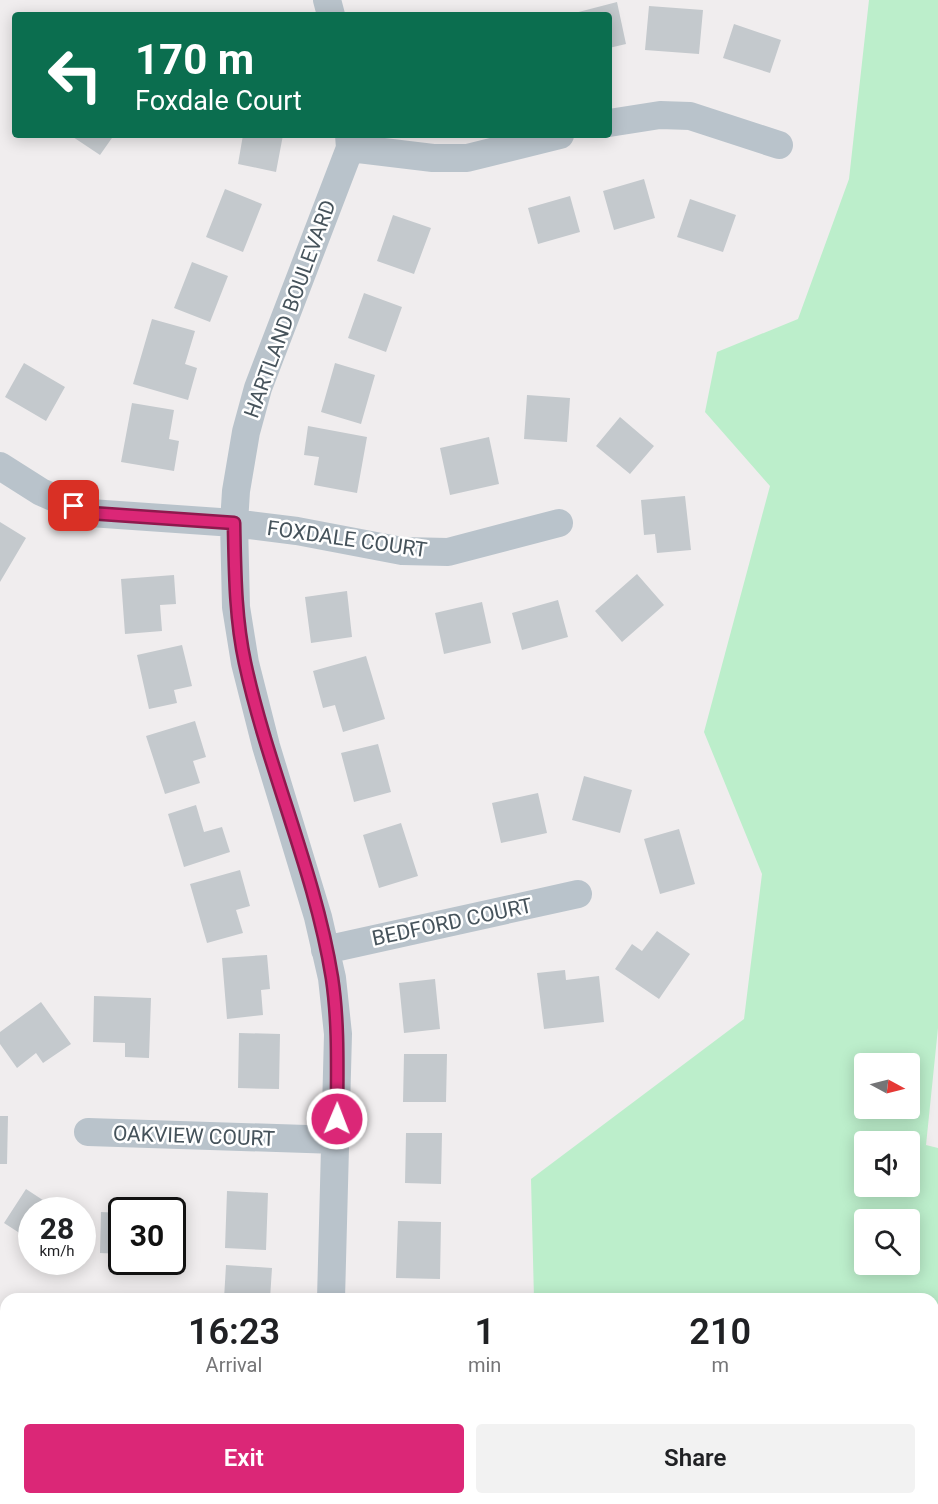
<!DOCTYPE html>
<html lang="en">
<head>
<meta charset="utf-8">
<style>
	:root { --surface:#fff; --page:#f2f2f2; --text:#202124; --muted:#757577; --accent:#db2777 }
	body { margin:0; font-family:Roboto,sans-serif; background:var(--page); color:var(--text); height:100vh; display:flex; flex-direction:column; font-size:22px; white-space:nowrap }
	* { box-sizing:border-box; margin:0 }
	p { font-size:20px; color:var(--muted) }
	.icon { flex:none; width:33px; height:33px; fill:none; stroke:currentColor; stroke-width:2; stroke-linecap:round; stroke-linejoin:round }
	.map { position:relative; flex:1; overflow:hidden }
	.drawer { position:absolute; left:0px; top:1293px; width:939px; height:212px; display:flex; flex-direction:column; background:var(--surface); border-radius:18px 18px 0 0; box-shadow:0 3px 15px #0003 }
	.drawer>* { flex:none }
	.top-card { position:absolute; left:12px; top:12px; width:600px; height:126px; border-radius:6px; box-shadow:0 3px 15px #0003; background:#0b6e4f; color:#fff; overflow:hidden }
	.needle { width:39px; rotate:97deg }
	.fabs { position:absolute; left:854px; top:1053px; display:grid; gap:12px }
	.fabs a { display:grid; place-items:center; width:66px; height:66px; border-radius:6px; background:var(--surface); box-shadow:0 3px 15px #0003; font-size:30px }
	.speed { position:absolute; left:18px; top:1197px; display:flex; gap:12px; font-size:30px; font-weight:700; text-align:center }
	.speed>* { display:grid; place-content:center; width:78px; height:78px; border-radius:50%; background:var(--surface); box-shadow:0 3px 15px #0003; line-height:1 }
	.speed small { font-size:15px; font-weight:400 }
	.speed .limit { border:3px solid #111; border-radius:9px; background:#fff; color:#111 }
	.pin { position:absolute; display:grid; place-items:center; width:51px; height:51px; color:#fff; margin:-26px; border-radius:12px; box-shadow:0 3px 9px #0006 }
	.me { position:absolute; width:66px; margin:-33px; rotate:1deg; stroke-linejoin:round; filter:drop-shadow(0 0 4px #0008) }
	.turn { display:flex; align-items:center; gap:21px; height:126px; padding:0 24px; font-size:27px }
	.turn .icon { width:78px; height:78px; stroke-width:2.5 }
	.turn b { display:block; font-size:42px; line-height:51px }
	.eta { display:flex; justify-content:space-evenly; align-items:center; height:102px; text-align:center }
	.eta b { font-size:36px; font-weight:600; line-height:42px }
	.cta { display:flex; gap:12px; margin-top:auto; padding:12px 24px }
	.cta a { flex:1; height:69px; border-radius:6px; background:var(--accent); color:#fff; font-size:24px; font-weight:600; line-height:69px; text-align:center }
	.cta a+a { background:var(--page); color:var(--text) }
	.map>svg:first-child { display:block }
	.green { fill:#bceecb; fill-rule:evenodd }
	.building { fill:#c4c9cd }
	.lines { fill:none; stroke-linecap:round; stroke-linejoin:round }
	.minor { stroke:#b9c3cb; stroke-width:28 }
	.route-casing { stroke:#8e194d; stroke-width:15 }
	.route { stroke:#db2777; stroke-width:10 }
	.labels { text-anchor:middle; stroke-width:5; stroke-linejoin:round; paint-order:stroke }
	.street-label { font-size:21px; fill:#46535b; stroke:#fff }
</style>
</head>
<body>
<div class="map">
<svg width="938" height="1504" viewBox="0 0 938 1504">
	<rect width="100%" height="100%" fill="#f0edee"/>
	<path class="green" d="M869 0H938V1028L926 1145 938 1148V1504H599L588 1499 933 1498V1299H534L531 1179 744 1019 762 874 704 732 770 486 705 412 717 352 798 319 849 179ZM864 1064H909V1108H864ZM864 1142H909V1186H864ZM864 1220H909V1264H864Z"/>
	<path class="building" d="M617 2 626 44 609 48V15H567Z
		M649 6 703 10 699 54 645 50Z
		M734 24 781 40 770 73 723 58Z
		M70 135H114L100 155Z
		M243 135H283L276 172 238 164Z
		M644 179 655 218 614 230 603 191Z
		M225 189 262 204 243 252 206 237Z
		M570 196 580 232 538 244 528 208Z
		M690 199 736 215 723 252 677 237Z
		M393 215 431 228 414 274 377 261Z
		M192 262 228 276 210 322 174 308Z
		M364 293 402 307 386 352 348 338Z
		M152 319 195 331 185 364 197 368 188 400 133 384Z
		M24 363 65 387 46 421 5 397Z
		M335 363 375 375 361 424 321 412Z
		M527 395 570 398 567 442 524 439Z
		M132 403 174 410 169 439 179 441 174 471 121 462Z
		M620 417 654 446 630 474 596 446Z
		M308 426 367 437 357 493 314 485 319 457 304 455Z
		M489 437 499 484 450 495 440 448Z
		M685 496 691 550 657 553 655 534 644 535 641 500Z
		M0 522 26 538 0 582Z
		M637 574 664 605 622 642 595 611Z
		M174 575 176 604 160 605 162 631 125 634 121 579Z
		M347 591 352 637 311 643 305 597Z
		M558 600 568 637 522 650 512 613Z
		M482 602 491 643 444 654 435 613Z
		M182 645 192 686 174 690 177 703 149 709 137 655Z
		M366 656 385 719 343 732 335 705 323 708 313 671Z
		M195 721 206 757 193 761 200 783 165 794 146 736Z
		M378 744 391 792 354 802 341 753Z
		M584 776 632 790 620 833 572 820Z
		M538 793 547 833 501 843 492 803Z
		M196 805 204 832 222 827 230 852 184 867 168 814Z
		M401 823 418 876 379 888 363 835Z
		M679 829 695 884 660 894 644 839Z
		M240 870 250 906 236 910 243 933 207 943 190 884Z
		M657 931 690 954 659 999 615 969 632 944 642 951Z
		M267 955 270 989 261 990 263 1015 227 1019 222 958Z
		M565 970 566 980 599 976 604 1022 544 1029 537 973Z
		M435 979 440 1029 404 1033 399 983Z
		M94 996 151 998 149 1058 125 1057V1043L93 1042Z
		M41 1002 71 1044 43 1063 36 1053 17 1068 0 1044V1032Z
		M239 1033 280 1034 279 1089 238 1088Z
		M404 1054H447L446 1102H403Z
		M0 1116H8L7 1164H0Z
		M406 1133H442L441 1184 405 1183Z
		M26 1189 58 1210H32V1241L4 1223Z
		M227 1191 268 1193 266 1250 225 1248Z
		M101 1212 122 1213V1254L100 1253Z
		M398 1221 441 1222 440 1279 396 1278Z
		M226 1265 272 1268 270 1299H224Z
		M0 1400H6V1436H0Z
		M387 1498H424V1504H387Z"/>
	<g class="lines">
		<path class="minor" d="M327 0 331 15
			M609 123 660 115 690 116 779 145
			M350 148 433 158H467L560 135
			M0 466 41 492 90 513 234 523 297 531 402 551 448 552 559 523
			M325 950 578 894
			M88 1132 337 1140
			M331 1299 338 1034 332 978 318 917 266 746 245 663 236 607 234 523 236 491 246 432 258 388 350 148 349 135
			M323 1504V1498"/>
	</g>
	<g class="lines">
		<g class="route-casing">
			<path id="route" d="M74 506 90 513 234 523C235 570 235 617 245 663 268 770 315 871 332 978 339 1025 337 1072 337 1119"/>
		</g>
		<use href="#route" class="route"/>
	</g>
	<g class="labels">
		<g class="street-label">
			<text transform="translate(290 309) rotate(-70)" y="7">HARTLAND BOULEVARD</text>
			<text transform="translate(347 539) rotate(8)" y="7">FOXDALE COURT</text>
			<text transform="translate(452 922) rotate(-12)" y="7">BEDFORD COURT</text>
			<text transform="translate(194 1136) rotate(2)" y="7">OAKVIEW COURT</text>
		</g>
	</g>
</svg>
<div class="fabs">
<a><svg class="needle" viewBox="-14 -14 28 28"><path d="M0-13l5 13h-10z" fill="#e53935"/><path d="M0 13l5-13h-10z" fill="#757577"/></svg></a>
<a><svg class="icon" aria-label="sound" viewBox="0 0 24 24"><path d="M4 9h4l5-4v14l-5-4H4zM17 9q2 3 0 6"/></svg></a>
<a><svg class="icon" aria-label="search" viewBox="0 0 24 24"><circle cx="10" cy="10" r="6"/><path d="M15 15l6 6"/></svg></a>
</div>
<div class="speed"><div>28<small>km/h</small></div><div class="limit">30</div></div>
<div class="pin" style="left:74px;top:506px;background:#d93025"><svg class="icon" aria-label="arrive" viewBox="0 0 24 24"><path d="M6 21V4h12l-3 4 3 4H6"/></svg></div>
<svg class="me" style="left:337px;top:1119px" viewBox="-20 -20 40 40"><circle r="17" fill="#db2777" stroke="#fff" stroke-width="3"/><path d="M0-11L8 9 0 5-8 9z" fill="#fff"/></svg>
<div class="top-card">
<div class="turn"><svg class="icon" aria-label="left" viewBox="0 0 24 24"><path d="M17 20v-9H6M10 6l-5 5 5 5"/></svg><div><b>170 m</b>Foxdale Court</div></div>
</div>
<section class="drawer">
<div class="eta">
<div><b>16:23</b><p>Arrival</p></div>
<div><b>1</b><p>min</p></div>
<div><b>210</b><p>m</p></div>
</div>
<div class="cta"><a>Exit</a><a>Share</a></div>
</section>
</div>
</body>
</html>
